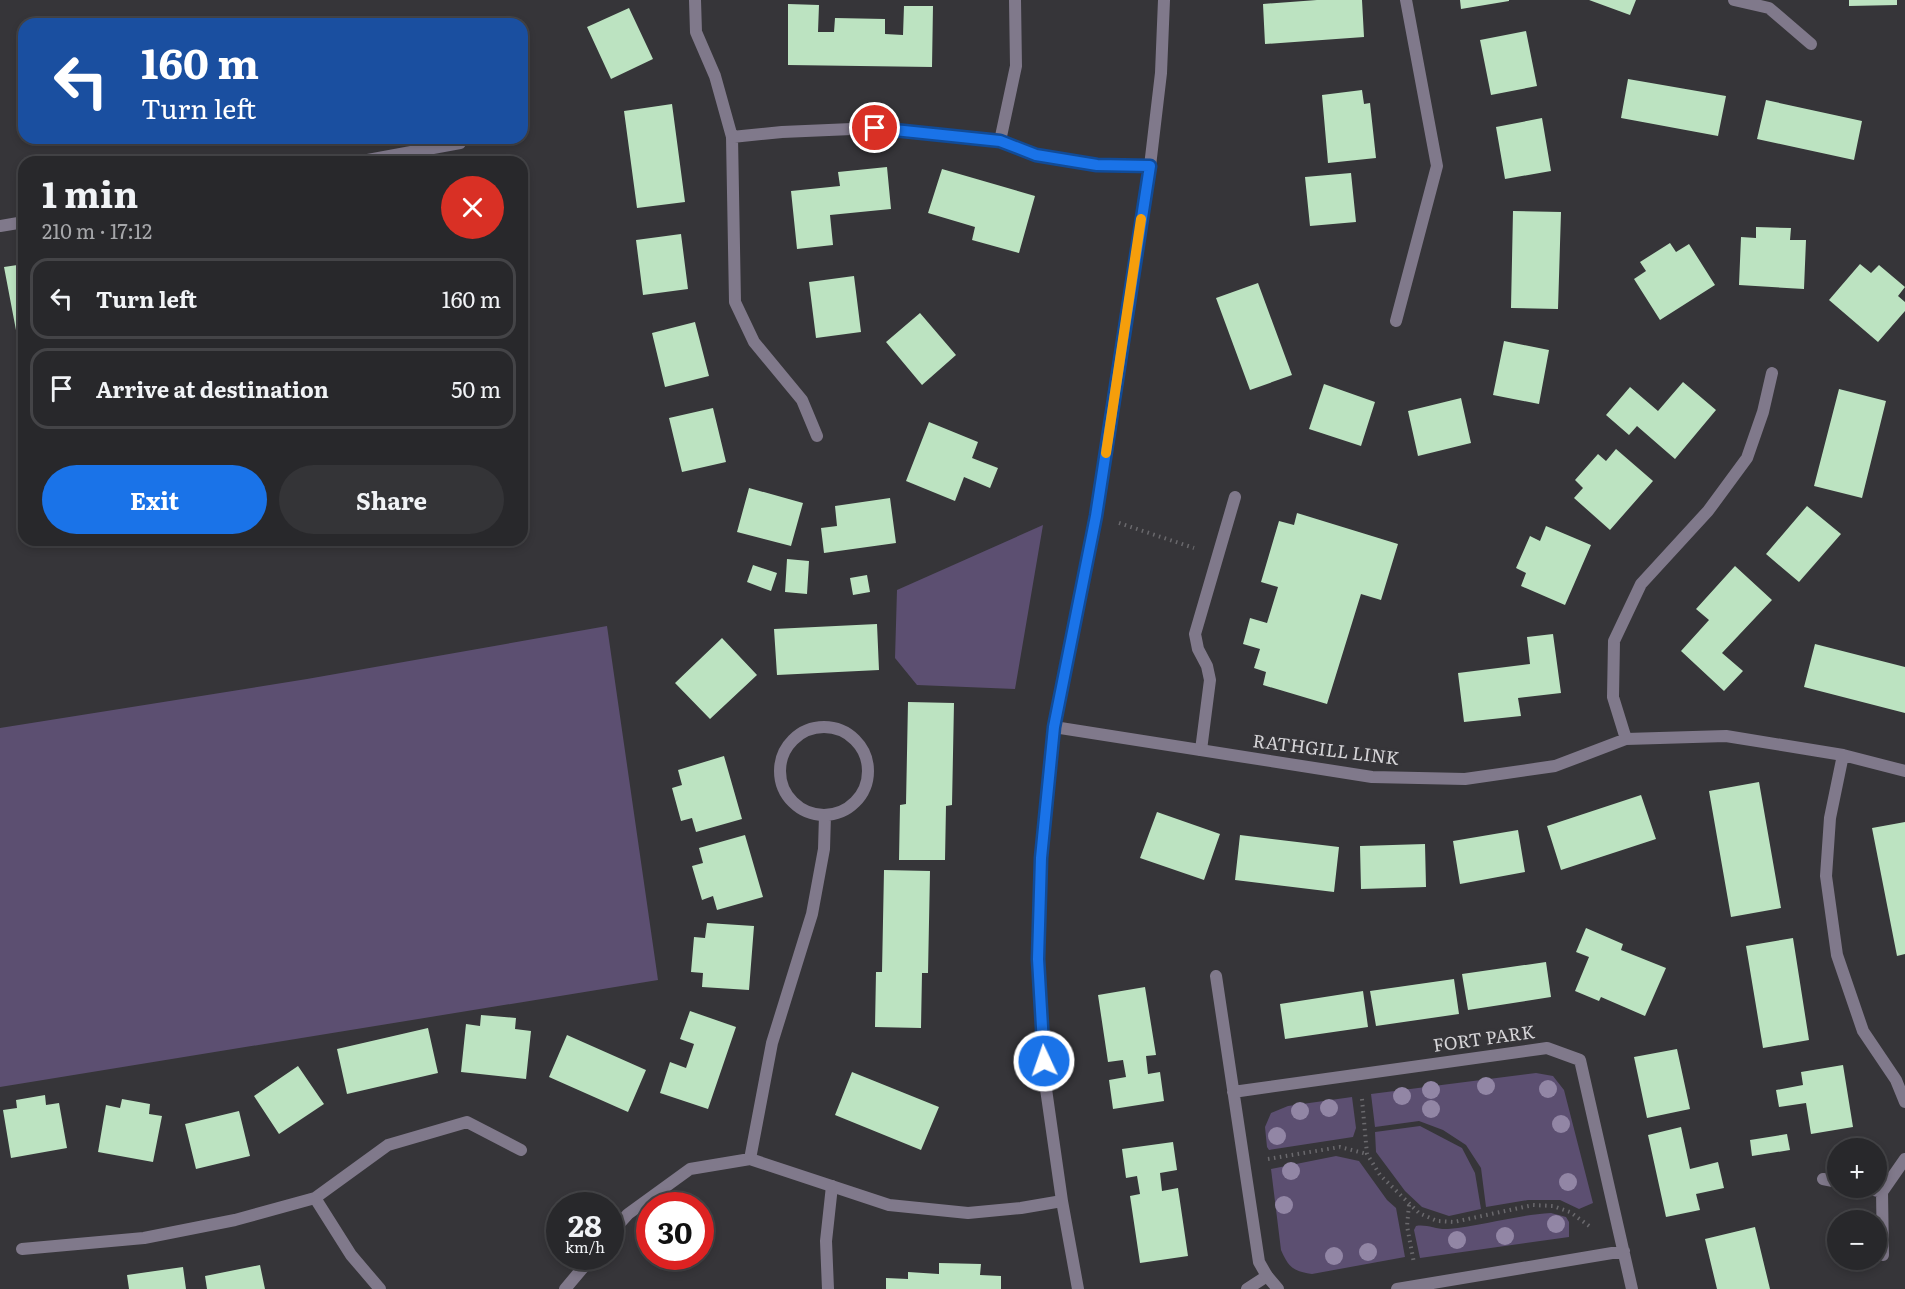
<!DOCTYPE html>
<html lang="en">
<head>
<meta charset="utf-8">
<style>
	:root { --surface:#28282b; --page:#343437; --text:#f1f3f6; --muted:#a5a6a9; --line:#444447; --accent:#1a73e8 }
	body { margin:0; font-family:Literata,serif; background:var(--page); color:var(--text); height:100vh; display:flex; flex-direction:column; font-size:22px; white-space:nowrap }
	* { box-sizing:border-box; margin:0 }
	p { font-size:20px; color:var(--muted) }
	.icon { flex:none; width:33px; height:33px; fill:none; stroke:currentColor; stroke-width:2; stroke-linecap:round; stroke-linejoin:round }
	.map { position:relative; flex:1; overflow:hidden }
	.sheet { position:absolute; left:18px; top:156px; width:510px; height:390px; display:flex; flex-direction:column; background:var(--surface); border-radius:18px; box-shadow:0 3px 9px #0003,0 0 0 2px var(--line) }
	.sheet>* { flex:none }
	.banner { position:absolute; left:18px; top:18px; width:510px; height:126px; border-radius:18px; box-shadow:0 3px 9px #0003,0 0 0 2px var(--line); background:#1a4fa0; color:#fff; overflow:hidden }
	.controls { position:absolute; left:1827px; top:1138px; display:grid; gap:12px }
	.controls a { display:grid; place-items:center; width:60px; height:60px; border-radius:50%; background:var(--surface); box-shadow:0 3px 9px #0003,0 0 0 2px var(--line); font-size:30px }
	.speed { position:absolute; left:546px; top:1192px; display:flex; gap:12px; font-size:30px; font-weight:700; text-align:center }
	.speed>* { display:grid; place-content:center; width:78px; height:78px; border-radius:50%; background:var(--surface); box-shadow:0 3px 9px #0003,0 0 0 2px var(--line); line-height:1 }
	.speed small { font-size:15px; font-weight:400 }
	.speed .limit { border:9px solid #d22; background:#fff; color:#111 }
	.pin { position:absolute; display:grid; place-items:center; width:51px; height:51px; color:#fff; margin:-26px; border:3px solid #fff; border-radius:50%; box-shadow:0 2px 6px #0007 }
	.me { position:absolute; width:66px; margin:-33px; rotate:357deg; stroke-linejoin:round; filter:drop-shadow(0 0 4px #0008) }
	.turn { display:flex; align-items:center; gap:21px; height:126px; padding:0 24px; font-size:27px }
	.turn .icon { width:78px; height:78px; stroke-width:2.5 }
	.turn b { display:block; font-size:42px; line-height:51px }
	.round { display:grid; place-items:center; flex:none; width:63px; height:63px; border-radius:32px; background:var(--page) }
	.headline { display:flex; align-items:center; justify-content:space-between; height:102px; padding:0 24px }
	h1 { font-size:36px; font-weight:700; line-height:45px }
	.action { display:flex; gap:12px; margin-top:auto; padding:12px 24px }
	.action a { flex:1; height:69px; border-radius:36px; background:var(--accent); color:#fff; font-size:24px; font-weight:700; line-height:69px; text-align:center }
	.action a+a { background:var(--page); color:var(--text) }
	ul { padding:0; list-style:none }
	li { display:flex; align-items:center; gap:18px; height:81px; margin:0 12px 9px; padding:0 12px; border:3px solid var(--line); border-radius:18px }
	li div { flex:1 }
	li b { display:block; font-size:22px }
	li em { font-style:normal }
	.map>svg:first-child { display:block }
	.green { fill:#5c4f71 }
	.building { fill:#bce3c1 }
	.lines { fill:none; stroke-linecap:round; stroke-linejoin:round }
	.path { stroke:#6a696d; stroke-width:4; stroke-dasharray:1.5 4.5; stroke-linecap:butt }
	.service { stroke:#80798b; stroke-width:12 }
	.minor { stroke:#80798b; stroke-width:12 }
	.tree { fill:#9286a5 }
	.route-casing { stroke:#114b97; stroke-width:15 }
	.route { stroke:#1a73e8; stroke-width:10 }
	.slow { stroke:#f59e0b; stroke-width:10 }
	.labels { text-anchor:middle; stroke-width:6; stroke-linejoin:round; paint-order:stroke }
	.street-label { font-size:18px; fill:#d5d4d7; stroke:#363539 }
</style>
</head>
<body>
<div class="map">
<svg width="1905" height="1289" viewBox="0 0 1905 1289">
	<rect width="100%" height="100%" fill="#363539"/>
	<path class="green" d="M1043 525 1015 689 917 685 895 658 897 590Z
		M607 626 658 980 0 1087V728L307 679Z
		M1536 1073 1553 1076 1564 1090 1593 1203 1579 1209 1560 1200H1528L1486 1207 1481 1168 1466 1145 1443 1130 1419 1121 1375 1127 1371 1094Z
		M1352 1097 1356 1128 1353 1137 1269 1150 1267 1147 1265 1127 1271 1113 1288 1106Z
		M1420 1126 1462 1148 1475 1173 1481 1209 1449 1216 1422 1207 1405 1191 1376 1152 1375 1132Z
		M1336 1156 1359 1161 1387 1200 1396 1208 1405 1257 1312 1274C1293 1271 1289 1268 1281 1250L1271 1169Z
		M1551 1213 1566 1217 1569 1222V1237L1420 1258 1414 1230 1416 1226C1427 1224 1437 1230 1448 1229 1483 1226 1516 1215 1551 1213Z"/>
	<path class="building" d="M1317 0H1362L1364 37 1265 44 1263 4Z
		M1460 0H1509V1L1461 9Z
		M1589 0H1636L1630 15Z
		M1849 0H1897V5L1849 6Z
		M788 4 819 5 818 32H834L835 18 885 19V34L903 35 904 6H933L932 67 788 65Z
		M629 8 653 59 611 79 587 27Z
		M1526 31 1537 86 1491 95 1480 40Z
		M1628 79 1726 96 1718 136 1621 118Z
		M1362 90 1364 104 1370 103 1376 158 1328 163 1322 95Z
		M1766 100 1862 121 1854 160 1757 139Z
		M672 104 685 202 637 208 624 111Z
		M1542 118 1551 171 1505 179 1496 127Z
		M887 167 891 209 830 215 833 245 797 249 791 191 840 186 838 172Z
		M942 169 1035 196 1019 253 972 240 975 227 928 213Z
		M1351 173 1356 222 1310 226 1305 177Z
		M1513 211 1561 212 1558 309 1511 308Z
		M1756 227 1791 228 1790 240H1806L1804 289 1739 285 1741 237 1756 238Z
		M681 234 688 289 643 295 636 240Z
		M1670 243 1676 252 1689 244 1715 285 1660 320 1634 279 1646 271 1640 262Z
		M24 264V367H23L4 267Z
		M1860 264 1871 273 1879 265 1905 287 1898 296 1905 302V311L1878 342 1829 300Z
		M854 276 861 332 816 338 809 282Z
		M1258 283 1292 375 1250 390 1216 298Z
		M920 313 956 355 922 385 886 342Z
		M695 322 709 376 665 387 652 333Z
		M1504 341 1549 350 1539 404 1493 395Z
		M1683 382 1716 410 1675 459 1637 426 1629 435 1606 415 1630 387 1658 411Z
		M1324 384 1375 402 1361 446 1309 429Z
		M1839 389 1886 401 1862 498 1814 486Z
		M1461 398 1471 443 1418 456 1408 411Z
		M713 408 726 462 682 472 669 418Z
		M929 422 978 442 972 458 998 468 990 488 964 477 955 501 906 481Z
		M1616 449 1653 481 1610 530 1574 498 1583 488 1575 480 1598 454 1606 461Z
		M749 488 803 503 791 546 737 532Z
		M890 498 896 543 824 553 821 528 837 526 835 506Z
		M1807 506 1841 534 1799 582 1766 554Z
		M1297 513 1398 544 1381 600 1361 594 1327 704 1263 685 1266 672 1254 668 1260 649 1243 644 1250 618 1267 623 1278 587 1261 582 1279 521 1294 525Z
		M1546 526 1591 545 1565 605 1521 586 1526 573 1516 568 1530 536 1540 541Z
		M787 559 809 561 807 594 785 592Z
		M753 565 777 573 771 591 747 582Z
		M1735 566 1772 600 1722 653 1743 671 1724 691 1681 651 1709 620 1696 609Z
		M867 575 870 592 853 595 850 578Z
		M877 624 879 670 777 675 774 629Z
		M1553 634 1561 693 1518 698 1521 716 1464 722 1458 673 1530 664 1527 637Z
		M722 638 757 675 710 719 675 683Z
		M1815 644 1905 667V713L1804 687Z
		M908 702 954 703 952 805 946 806 945 860H899L900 805 906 804Z
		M724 756 742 819 696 832 692 818 681 821 672 788 682 785 678 770Z
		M1759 782 1781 908 1731 917 1709 791Z
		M1641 795 1656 839 1561 870 1547 826Z
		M1157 812 1220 834 1204 880 1140 858Z
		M1905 822V954L1897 956 1872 828Z
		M1518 830 1525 872 1460 884 1453 841Z
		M745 835 763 897 717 910 713 896 702 900 692 866 703 863 699 848Z
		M1240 835 1339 847 1334 892 1235 880Z
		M1425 844 1426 887 1361 889 1360 846Z
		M884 870 930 871 928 973H922L921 1028 875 1027 876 972H882Z
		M707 923 754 926 749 990 702 987 703 973 691 972 694 937 705 938Z
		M1586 928 1623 944 1621 950 1666 968 1645 1016 1601 997 1599 1001 1575 991 1589 957 1576 952Z
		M1793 938 1809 1040 1763 1048 1746 946Z
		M1546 962 1551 997 1468 1010 1462 974Z
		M1454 979 1459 1014 1376 1026 1370 991Z
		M1145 987 1156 1055 1146 1056 1148 1074 1160 1072 1164 1101 1113 1109 1109 1080 1126 1077 1123 1060 1108 1062 1098 995Z
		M1363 991 1368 1027 1285 1039 1280 1004Z
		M690 1011 736 1027 708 1109 660 1093 670 1062 686 1068 694 1044 680 1039Z
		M481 1015 516 1018 515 1029 531 1031 526 1079 461 1072 466 1024 480 1026Z
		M428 1028 438 1073 347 1094 337 1049Z
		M567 1035 646 1070 628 1112 549 1077Z
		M1677 1049 1690 1109 1647 1118 1634 1057Z
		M1843 1065 1853 1127 1811 1134 1806 1103 1779 1107 1776 1090 1803 1085 1801 1072Z
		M298 1066 324 1104 279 1134 254 1096Z
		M852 1072 939 1107 921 1150 835 1115Z
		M45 1095 46 1105 59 1103 67 1148 11 1158 3 1110 17 1108 16 1100Z
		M122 1099 150 1104 149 1114 162 1116 153 1162 98 1152 106 1105 120 1108Z
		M239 1111 250 1156 196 1169 185 1124Z
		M1681 1127 1690 1169 1718 1162 1724 1188 1696 1194 1700 1210 1666 1217 1648 1135Z
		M1787 1134 1790 1150 1752 1156 1750 1140Z
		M1173 1142 1177 1170 1160 1173 1162 1191 1178 1188 1188 1256 1140 1263 1130 1196 1140 1194 1137 1176 1126 1178 1122 1149Z
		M1755 1227 1770 1289H1717L1705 1239Z
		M939 1263 981 1264 980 1275 1001 1276V1289H886V1278L908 1279V1272L939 1274Z
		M260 1265 265 1289H207L205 1276Z
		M183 1267 186 1289H129L127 1275Z"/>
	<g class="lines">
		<path class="path" d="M1119 523 1194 548
			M1362 1099 1367 1154 1380 1175 1419 1213 1437 1221 1454 1222 1533 1205 1553 1206 1570 1212 1592 1228
			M1268 1159 1340 1147 1367 1154
			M1409 1205 1407 1226 1414 1263"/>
		<path class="service" d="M357 162 460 143
			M0 226 24 222
			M1201 750 1210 680 1207 666 1198 649 1195 634 1235 497
			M828 1289 826 1241 832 1186
			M1247 1289 1267 1276"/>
		<path class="minor" d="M695 0 696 32 715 76 732 137 735 302 754 342 802 400 817 436
			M1734 0 1769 8 1811 44
			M732 137 782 132 875 128 1000 141 1036 155 1097 165 1150 166
			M1000 141 1016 66 1015 0
			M1396 321 1437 166 1406 0
			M1054 727 1372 777 1465 779 1555 766 1626 739 1726 736 1843 755 1905 771
			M780 771a44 44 0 1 1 88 0a44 44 0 1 1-88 0Z
			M1626 739 1613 697 1614 641 1641 584 1708 511 1747 458 1763 412 1772 373
			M1843 755 1830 818 1826 876 1837 955 1863 1031 1896 1080 1905 1102
			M1216 976 1259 1262 1267 1276 1278 1289
			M1233 1092 1547 1048 1580 1060 1632 1289
			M750 1159 772 1043 812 914 824 849 825 815
			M1823 1179 1838 1182
			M1865 1188 1882 1192 1883 1255
			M1882 1192 1905 1159
			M315 1198 351 1255 380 1289
			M610 1234 628 1214 690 1169 750 1159 889 1205 968 1213 1021 1208 1062 1201
			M22 1249 144 1238 235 1220 315 1198 388 1145 467 1122 521 1150
			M565 1289 592 1257
			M1078 1289 1062 1201 1045 1082 1038 959 1041 858 1054 727 1096 516 1150 166 1161 73 1164 0
			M1397 1289 1624 1251"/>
	</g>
	<g class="tree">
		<circle cx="1486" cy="1086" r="9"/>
		<circle cx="1548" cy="1089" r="9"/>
		<circle cx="1431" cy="1090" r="9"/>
		<circle cx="1402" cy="1096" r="9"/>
		<circle cx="1329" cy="1108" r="9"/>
		<circle cx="1431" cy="1109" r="9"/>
		<circle cx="1300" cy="1111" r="9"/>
		<circle cx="1561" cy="1124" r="9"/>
		<circle cx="1277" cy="1136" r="9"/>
		<circle cx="1291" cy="1171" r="9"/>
		<circle cx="1568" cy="1182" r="9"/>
		<circle cx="1284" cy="1205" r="9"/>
		<circle cx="1556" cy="1224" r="9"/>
		<circle cx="1505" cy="1236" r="9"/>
		<circle cx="1457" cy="1240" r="9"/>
		<circle cx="1368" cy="1252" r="9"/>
		<circle cx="1334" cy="1256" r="9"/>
	</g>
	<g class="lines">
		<g class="route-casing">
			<path id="route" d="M875 128 1000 141 1036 155 1097 165 1150 166 1096 516 1054 727 1041 858 1038 959 1044 1061"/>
		</g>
		<use href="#route" class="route"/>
		<path class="slow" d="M1106 453 1141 219"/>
	</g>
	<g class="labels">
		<g class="street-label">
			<text transform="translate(1326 750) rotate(7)" y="6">RATHGILL LINK</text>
			<text transform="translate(1484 1039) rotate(-8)" y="6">FORT PARK</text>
		</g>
	</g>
</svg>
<div class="controls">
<a>+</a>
<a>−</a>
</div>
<div class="speed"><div>28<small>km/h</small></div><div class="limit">30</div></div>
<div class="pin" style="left:875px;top:128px;background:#d93025"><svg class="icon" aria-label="arrive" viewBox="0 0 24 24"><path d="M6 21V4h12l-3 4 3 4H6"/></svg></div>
<svg class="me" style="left:1044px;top:1061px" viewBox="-20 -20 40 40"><circle r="17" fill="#1a73e8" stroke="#fff" stroke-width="3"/><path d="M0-11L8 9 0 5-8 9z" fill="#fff"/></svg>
<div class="banner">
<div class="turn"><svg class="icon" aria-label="left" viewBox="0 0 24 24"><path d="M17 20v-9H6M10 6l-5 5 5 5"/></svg><div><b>160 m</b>Turn left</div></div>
</div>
<section class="sheet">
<div class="headline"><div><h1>1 min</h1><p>210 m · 17:12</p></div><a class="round" style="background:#d93025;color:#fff"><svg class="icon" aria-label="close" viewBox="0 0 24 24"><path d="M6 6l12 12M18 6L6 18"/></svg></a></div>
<ul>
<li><svg class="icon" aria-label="left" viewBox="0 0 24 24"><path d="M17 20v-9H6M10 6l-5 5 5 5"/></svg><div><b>Turn left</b></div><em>160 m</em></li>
<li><svg class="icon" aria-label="arrive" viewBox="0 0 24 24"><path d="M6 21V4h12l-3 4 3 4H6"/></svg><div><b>Arrive at destination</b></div><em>50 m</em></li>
</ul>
<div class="action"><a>Exit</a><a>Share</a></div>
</section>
</div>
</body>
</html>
